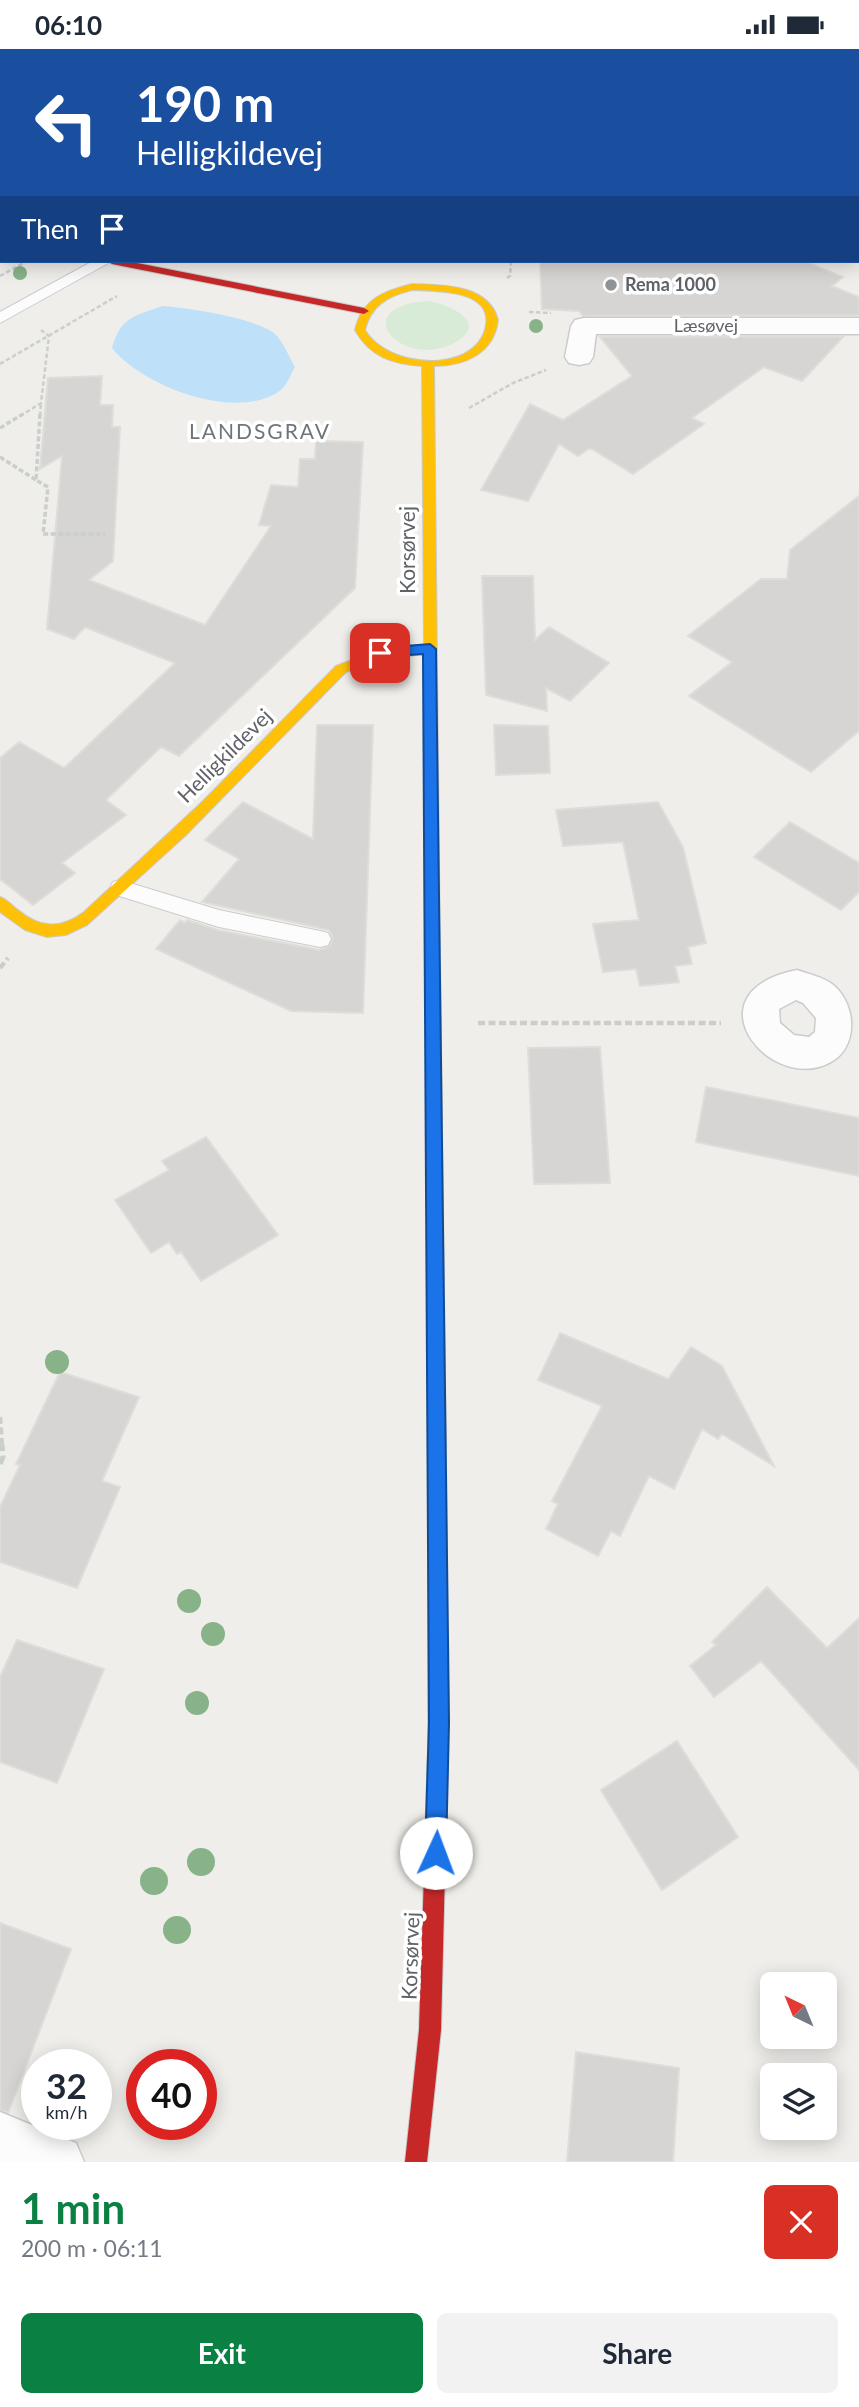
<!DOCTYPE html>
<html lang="en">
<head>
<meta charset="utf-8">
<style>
	:root { --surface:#fff; --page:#f2f2f3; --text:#1f2937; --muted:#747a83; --accent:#0b8043 }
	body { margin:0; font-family:Lato,sans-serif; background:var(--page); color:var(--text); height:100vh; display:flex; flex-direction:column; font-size:26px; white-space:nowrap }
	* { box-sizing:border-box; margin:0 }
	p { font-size:23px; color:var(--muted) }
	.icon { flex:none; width:38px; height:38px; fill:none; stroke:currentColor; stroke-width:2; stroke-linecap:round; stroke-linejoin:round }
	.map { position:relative; height:2113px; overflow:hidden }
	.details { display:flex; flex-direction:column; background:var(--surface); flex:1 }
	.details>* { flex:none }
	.top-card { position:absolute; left:0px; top:0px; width:859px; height:214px; box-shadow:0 4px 18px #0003; background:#1a4fa0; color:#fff; overflow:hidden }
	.needle { width:46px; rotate:317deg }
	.controls { position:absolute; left:760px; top:1923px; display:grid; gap:14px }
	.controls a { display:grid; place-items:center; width:77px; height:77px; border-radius:10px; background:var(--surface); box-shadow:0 4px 18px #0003; font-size:35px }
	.speed { position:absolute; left:21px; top:2000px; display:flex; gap:14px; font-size:35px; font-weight:700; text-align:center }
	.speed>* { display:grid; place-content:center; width:91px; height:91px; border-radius:50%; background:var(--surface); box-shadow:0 4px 18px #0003; line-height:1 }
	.speed small { font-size:18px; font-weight:400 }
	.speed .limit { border:10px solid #d22; background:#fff; color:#111 }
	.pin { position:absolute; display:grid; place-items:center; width:60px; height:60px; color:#fff; margin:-30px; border-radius:14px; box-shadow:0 4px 10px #0006 }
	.me { position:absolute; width:77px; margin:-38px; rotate:2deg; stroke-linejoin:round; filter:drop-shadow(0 0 5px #0008) }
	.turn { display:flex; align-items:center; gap:24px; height:147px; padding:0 21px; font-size:32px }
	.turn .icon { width:91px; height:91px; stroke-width:2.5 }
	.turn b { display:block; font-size:49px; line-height:60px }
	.then { display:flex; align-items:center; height:66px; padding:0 21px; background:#0003; gap:14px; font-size:26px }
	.round { display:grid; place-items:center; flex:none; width:74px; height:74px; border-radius:10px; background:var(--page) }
	.headline { display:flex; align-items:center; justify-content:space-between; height:119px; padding:0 21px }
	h1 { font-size:42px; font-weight:700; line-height:52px; color:var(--accent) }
	.cta { display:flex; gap:14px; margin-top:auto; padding:14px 21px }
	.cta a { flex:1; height:80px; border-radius:10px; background:var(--accent); color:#fff; font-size:28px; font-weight:700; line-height:80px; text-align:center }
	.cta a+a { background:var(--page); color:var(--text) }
	.status { display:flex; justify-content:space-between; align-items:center; height:49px; padding:0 35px; background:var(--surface); direction:ltr }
	.status svg { height:19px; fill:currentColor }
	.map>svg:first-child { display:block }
	.education { fill:#e2e0da }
	.green { fill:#d8ebd6 }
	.water { fill:#bfe0f9 }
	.building { fill:#d6d5d3; stroke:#deddd9; stroke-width:2 }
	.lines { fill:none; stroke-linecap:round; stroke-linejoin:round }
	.lane-casing { stroke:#cbcccc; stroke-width:2 }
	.street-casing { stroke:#cbcccc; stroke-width:3 }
	.fast-casing { stroke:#cacacb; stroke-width:2 }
	.slow-casing { stroke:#cacacb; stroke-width:2 }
	.jam-casing { stroke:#cacacb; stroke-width:2 }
	.path-far3 { stroke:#cacfcc; stroke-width:2.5; stroke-dasharray:4.5 2.5; stroke-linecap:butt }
	.path-far2 { stroke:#cacfcc; stroke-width:3.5; stroke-dasharray:5 2.5; stroke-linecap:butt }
	.path-far1 { stroke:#cacfcc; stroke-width:4.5; stroke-dasharray:7 3.5; stroke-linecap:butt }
	.path { stroke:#cacfcc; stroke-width:5; stroke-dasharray:9 4.5; stroke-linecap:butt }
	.lane { fill:#fdfcfc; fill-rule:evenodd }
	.street { fill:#fdfcfc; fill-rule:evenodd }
	.fast { fill:#4caf50; fill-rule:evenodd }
	.slow { fill:#ffc107; fill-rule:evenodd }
	.jam { fill:#c62828; fill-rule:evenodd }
	.tree { fill:#88b388 }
	.route { fill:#1a73e8; stroke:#114b97; stroke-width:2 }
	.poi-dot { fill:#919496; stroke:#fff; stroke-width:2.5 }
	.labels { text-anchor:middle; stroke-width:7; stroke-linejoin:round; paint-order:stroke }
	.far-poi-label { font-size:18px; font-weight:bold; fill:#5f6368; stroke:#fff; text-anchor:start }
	.far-street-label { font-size:18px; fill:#5f6368; stroke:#fff }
	.far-quarter-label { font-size:21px; letter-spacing:2px; fill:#70757a; stroke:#fff }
	.street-label { font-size:21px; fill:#5f6368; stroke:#fff }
</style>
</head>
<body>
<div class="status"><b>06:10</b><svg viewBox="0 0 49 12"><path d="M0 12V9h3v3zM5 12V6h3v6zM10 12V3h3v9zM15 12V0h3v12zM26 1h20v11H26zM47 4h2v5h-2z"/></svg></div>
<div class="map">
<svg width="859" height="2113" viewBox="0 0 859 2113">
	<rect width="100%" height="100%" fill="#efeeea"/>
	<path class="education" d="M0 0H254L256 2H2V51Z"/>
	<path class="green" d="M427 252C451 255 492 275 452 295 401 320 346 258 427 252Z"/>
	<path class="water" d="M163 257C188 259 256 269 275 285 283 292 289 308 295 318 291 325 287 336 281 341 237 374 142 337 112 299 121 267 135 267 163 257Z"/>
	<path class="building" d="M540 212H804L843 228 832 237 859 248V266L583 267 579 262 542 260Z
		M600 288H843L802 332 764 318 692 369 704 375 633 425 590 399 578 407 559 395 528 452 481 441 530 355 563 371 632 327Z
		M102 327 100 356H113L112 378H120L113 512 89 531 205 576 271 477 259 476 271 436 298 438 300 410H315L316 392 363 393 355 539 179 707 161 698 106 751 126 766 62 814 75 824 33 856 0 830V709L19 693 64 719 175 614 85 578 74 590 47 580 62 407 40 420 48 329Z
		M859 447V682L811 723 689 647 732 613 688 587 761 530H787L790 501Z
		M482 527H533L535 591 549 578 609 614 570 652 546 639 547 662 486 646Z
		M317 676H373L363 964 291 962 156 900 180 871 185 874 187 871 218 881 319 901 330 897 333 889 329 881 202 853 239 810 205 791 243 753 313 790Z
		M494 676 548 677 550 724 496 726Z
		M658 753 683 798 706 894 688 898 692 915 675 917 679 933 640 937 636 920 603 923 593 875 639 871 623 793 563 797 556 761Z
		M790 773 859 814V843L841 861 754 808Z
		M600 998 610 1134 534 1135 528 999Z
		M706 1038 859 1069V1127L696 1093Z
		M206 1088 278 1186 201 1232 181 1203 177 1205 169 1193 151 1204 115 1151 169 1121 162 1112Z
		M560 1284 668 1330 691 1298 722 1317 774 1417 722 1385 718 1390 702 1380 674 1440 649 1427 620 1487 611 1482 598 1507 546 1480 558 1455 552 1452 602 1357 538 1331Z
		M60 1323 139 1348 102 1432 120 1438 77 1539 0 1513V1458L20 1416 16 1415Z
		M767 1538 827 1599 859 1569V1721L761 1612 714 1648 690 1617 716 1596 712 1593Z
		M17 1591 104 1620 57 1734 0 1713V1628Z
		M677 1692 738 1788 662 1841 601 1741Z
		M0 1874 71 1900 8 2064 0 2061Z
		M576 2003 679 2019 673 2113H567Z"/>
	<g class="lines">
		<g class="lane-casing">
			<path id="lane" d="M93 212H112L0 274V263Z
				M120 831 219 861 320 882 328 884 331 890 328 896 320 898 219 878 113 845 110 839 113 833Z"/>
		</g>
		<g class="street-casing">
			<path id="street" d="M584 269H859V285H596L593 308 589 314 579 316 569 314 565 308 571 277 575 271Z
				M797 921C808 925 823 928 832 935 854 952 859 990 837 1009 777 1054 682 944 797 921ZM796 951 803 954 816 969 815 983 809 988 794 986 780 974 779 960Z
				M0 2063 76 2094 84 2113H0Z"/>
		</g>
		<g class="fast-casing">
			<path id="fast" d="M425 0H435V2H425Z
				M437 1404 443 1407 446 1413 448 1700 445 1707 438 1710 431 1707 428 1700V1413L431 1407Z"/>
		</g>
		<g class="slow-casing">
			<path id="slow" d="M412 235C442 236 489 235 498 271 494 305 464 317 434 317L440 915 438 919 433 921 426 915 424 605 375 611 346 623 186 786 87 876 66 886 47 888 25 881 0 863V848C8 851 12 857 18 861 41 880 61 880 84 863L203 752 336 617 373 603 424 596 422 317C393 315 370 308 355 281 362 250 384 242 412 235ZM412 241C434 242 492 240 486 276 484 290 475 299 464 305 434 320 382 310 365 281 371 256 388 247 412 241Z"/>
		</g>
		<g class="jam-casing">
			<path id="jam" d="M0 177H2V184H0Z
				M107 212H127L364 259 369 262 364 265 112 215Z
				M433 909 440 915 446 1413 443 1419 437 1422 431 1419 428 1413 426 915Z
				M438 1690 445 1693 448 1700 441 1981 427 2113H405L419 1981 428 1700 431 1693Z"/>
		</g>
		<path class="path-far3" d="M0 227 27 212
			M507 229 510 227 511 212
			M529 263 551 264
			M0 315 117 247
			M469 359 513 334 546 321
			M20 367 41 354 49 287 41 281
			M40 367 41 354"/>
		<path class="path-far2" d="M40 365 36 431 48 438 43 485H105
			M0 379 23 365
			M0 408 36 431"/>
		<path class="path-far1" d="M0 919 8 909
			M478 974H721
			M0 1368 2 1398"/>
		<path class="path" d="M0 1415 3 1408 2 1396"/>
		<use href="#lane" class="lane"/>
		<use href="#street" class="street"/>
		<use href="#fast" class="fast"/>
		<use href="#slow" class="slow"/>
		<use href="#jam" class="jam"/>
	</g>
	<g class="tree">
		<circle cx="20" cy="224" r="7"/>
		<circle cx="536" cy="277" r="7"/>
		<circle cx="57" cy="1313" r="12"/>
		<circle cx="189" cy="1552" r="12"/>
		<circle cx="213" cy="1585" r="12"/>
		<circle cx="197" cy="1654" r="12"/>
		<circle cx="201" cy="1813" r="14"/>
		<circle cx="154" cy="1832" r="14"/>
		<circle cx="177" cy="1881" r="14"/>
	</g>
	<path class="route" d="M430 595 436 600 449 1673 446 1804 443 1811 436 1814 428 1811 425 1804 429 1673 423 605 380 608 373 604 380 599Z"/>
	<circle class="poi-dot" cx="611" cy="236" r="7"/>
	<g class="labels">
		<g class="far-poi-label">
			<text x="625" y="242">Rema 1000</text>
		</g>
		<g class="far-street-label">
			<text x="706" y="283">Læsøvej</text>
		</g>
		<g class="far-quarter-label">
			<text x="260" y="390">LANDSGRAV</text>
		</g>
		<g class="street-label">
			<text transform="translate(408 501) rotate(-90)" y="7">Korsørvej</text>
			<text transform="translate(225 707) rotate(-45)" y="7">Helligkildevej</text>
			<text transform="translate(411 1907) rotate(-88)" y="7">Korsørvej</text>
		</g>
	</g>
</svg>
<div class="controls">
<a><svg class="needle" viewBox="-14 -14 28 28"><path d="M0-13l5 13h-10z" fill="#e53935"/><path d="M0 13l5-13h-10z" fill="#747a83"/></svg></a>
<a><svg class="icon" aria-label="layers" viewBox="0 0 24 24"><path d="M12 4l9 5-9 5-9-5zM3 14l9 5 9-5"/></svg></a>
</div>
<div class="speed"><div>32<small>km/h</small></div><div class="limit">40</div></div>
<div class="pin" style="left:380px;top:604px;background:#d93025"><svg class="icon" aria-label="arrive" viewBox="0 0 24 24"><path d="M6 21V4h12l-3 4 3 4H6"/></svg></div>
<svg class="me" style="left:436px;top:1804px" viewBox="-20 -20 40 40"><circle r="19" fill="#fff"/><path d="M0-13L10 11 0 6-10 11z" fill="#1a73e8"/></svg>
<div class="top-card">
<div class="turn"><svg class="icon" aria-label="left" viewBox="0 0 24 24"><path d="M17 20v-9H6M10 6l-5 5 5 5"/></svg><div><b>190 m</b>Helligkildevej</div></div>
<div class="then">Then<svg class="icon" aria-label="arrive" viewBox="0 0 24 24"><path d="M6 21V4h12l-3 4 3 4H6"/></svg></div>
</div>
</div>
<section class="details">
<div class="headline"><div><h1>1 min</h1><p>200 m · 06:11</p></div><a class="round" style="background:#d93025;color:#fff"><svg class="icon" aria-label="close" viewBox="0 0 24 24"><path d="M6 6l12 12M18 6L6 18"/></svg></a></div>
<div class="cta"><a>Exit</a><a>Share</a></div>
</section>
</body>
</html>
